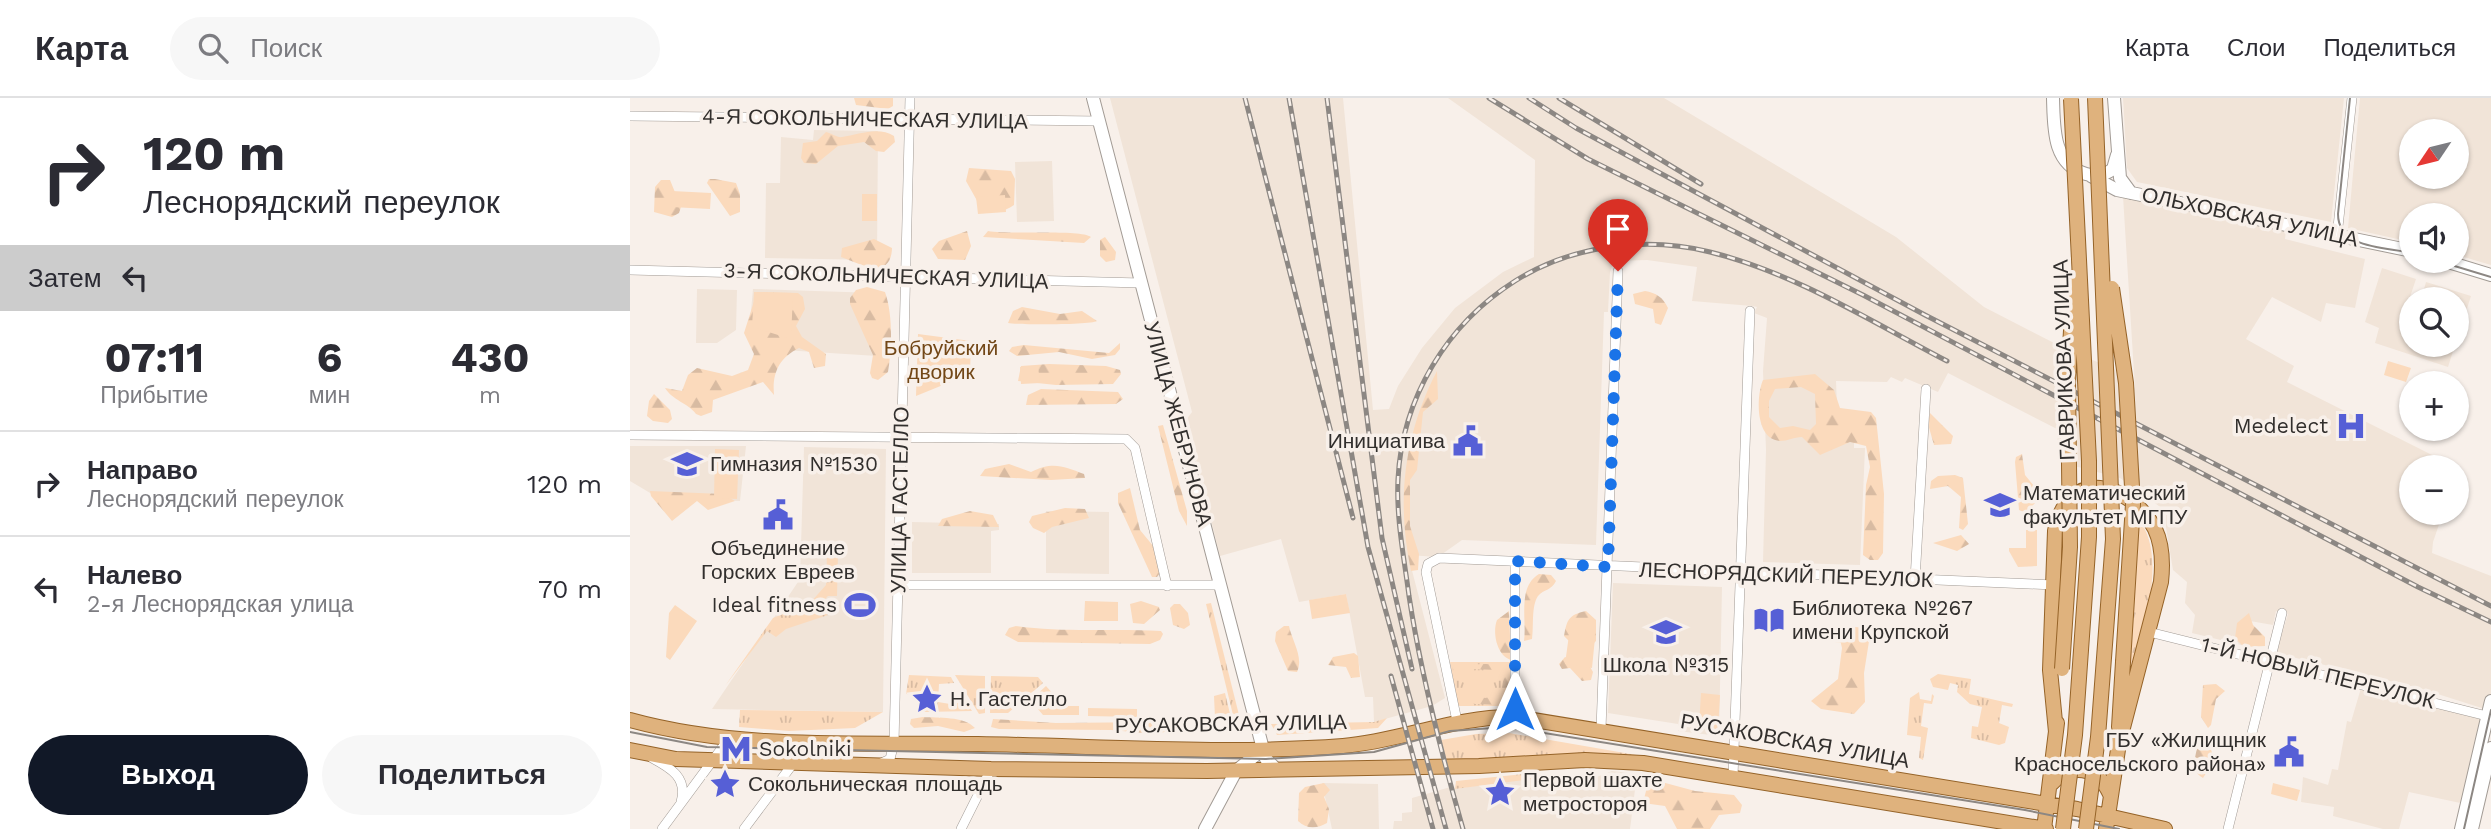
<!DOCTYPE html>
<html lang="ru">
<head>
<meta charset="utf-8">
<style>
	:root { --surface:#fff; --page:#f7f7f7; --text:#2b2b33; --muted:#7c7c81; --line:#e1e1e2; --accent:#111827 }
	body { margin:0; font-family:"Work Sans",sans-serif; background:var(--page); color:var(--text); height:100vh; display:flex; flex-direction:column; font-size:26px; white-space:nowrap }
	* { box-sizing:border-box; margin:0 }
	p { font-size:23px; color:var(--muted) }
	.icon { flex:none; width:38px; height:38px; fill:none; stroke:currentColor; stroke-width:2; stroke-linecap:round; stroke-linejoin:round }
	.map { position:relative; flex:1; overflow:hidden }
	.sheet { display:flex; flex-direction:column; background:var(--surface); width:630px }
	.sheet>* { flex:none }
	.guide { background:#fff; color:var(--text); overflow:hidden }
	.needle { width:46px; rotate:235deg }
	.tools { position:absolute; left:1769px; top:21px; display:grid; gap:14px }
	.tools a { display:grid; place-items:center; width:70px; height:70px; border-radius:50%; background:var(--surface); box-shadow:0 2px 5px #0004; font-size:35px }
	.pin { position:absolute; display:grid; place-items:center; width:60px; height:60px; color:#fff; margin:-72px -30px; border-radius:50% 50% 50% 0; rotate:-45deg; box-shadow:0 0 7px #0007 }
	.pin .icon { rotate:45deg }
	.me { position:absolute; width:77px; margin:-38px; rotate:0deg; stroke-linejoin:round; filter:drop-shadow(0 0 5px #0008) }
	.turn { display:flex; align-items:center; gap:24px; height:147px; padding:0 28px; font-size:32px }
	.turn .icon { width:91px; height:91px; stroke-width:2.5 }
	.turn b { display:block; font-size:49px; line-height:60px }
	.then { display:flex; align-items:center; height:66px; padding:0 28px; background:#0003; gap:14px; font-size:26px }
	.eta { display:flex; justify-content:space-evenly; align-items:center; height:119px; text-align:center }
	.eta b { font-size:42px; font-weight:700; line-height:49px }
	.cta { display:flex; gap:14px; margin-top:auto; padding:14px 28px }
	.cta a { flex:1; height:80px; border-radius:42px; background:var(--accent); color:#fff; font-size:28px; font-weight:700; line-height:80px; text-align:center }
	.cta a+a { background:var(--page); color:var(--text) }
	ul { padding:0; list-style:none }
	li { display:flex; align-items:center; gap:21px; height:105px; padding:0 28px; border-top:2px solid var(--line) }
	li div { flex:1 }
	li b { display:block; font-size:26px }
	li em { font-style:normal }
	header { display:flex; align-items:center; gap:42px; box-sizing:border-box; height:98px; padding:0 35px; background:var(--surface); border-bottom:2px solid var(--line) }
	header strong { font-size:33px }
	nav { display:flex; gap:38px; margin-inline-start:auto; font-size:24px }
	.search { width:490px; height:63px; background:var(--page); display:flex; align-items:center; gap:18px; box-sizing:border-box; padding:0 24px; border-radius:38px; color:var(--muted); font-size:26px }
	main { display:flex; flex:1; min-height:0 }
	.map>svg:first-child { display:block }
	.built { fill:#f1e4d8; fill-rule:evenodd }
	.grass { fill:url(#grass-tufts) }
	.forest { fill:url(#forest-firs); fill-rule:evenodd }
	.park { fill:#fbdabc }
	.lines { fill:none; stroke-linecap:round; stroke-linejoin:round }
	.minor-casing { stroke:#a29b95; stroke-width:10 }
	.tertiary-casing { stroke:#a29b95; stroke-width:14 }
	.primary-casing { stroke:#956328; stroke-width:16 }
	.minor { stroke:#fff; stroke-width:9 }
	.tertiary { stroke:#fff; stroke-width:12 }
	.primary { stroke:#dfb27d; stroke-width:14 }
	.tram { stroke:#8c8783; stroke-width:2 }
	.rail-casing { stroke:#8c8783; stroke-width:5 }
	.rail { stroke:#f8f0ea; stroke-width:2.5; stroke-dasharray:8; stroke-linecap:butt }
	.primary-bridge-casing { stroke:#956328; stroke-width:16; stroke-linecap:butt }
	.primary-bridge { stroke:#dfb27d; stroke-width:14 }
	.route { stroke:#1a73e8; stroke-width:12; stroke-dasharray:0 21.6 }
	.labels { text-anchor:middle; stroke-width:7; stroke-linejoin:round; paint-order:stroke }
	.street-label { font-size:21px; fill:#322f2d; stroke:#f8f0ea }
	.park-label { font-size:21px; fill:#724717; stroke:#f8f0ea }
	.poi-label { font-size:21px; fill:#322f2d; stroke:#f8f0ea; text-anchor:start }
</style>
</head>
<body>
<header>
<strong>Карта</strong>
<div class="search"><svg class="icon" aria-label="search" viewBox="0 0 24 24"><circle cx="10" cy="10" r="6"/><path d="M15 15l6 6"/></svg>Поиск</div>
<nav><a>Карта</a><a>Слои</a><a>Поделиться</a></nav>
</header>
<main>
<section class="sheet">
<div class="guide">
<div class="turn"><svg class="icon" aria-label="right" viewBox="0 0 24 24"><path d="M7 20v-9h11M14 6l5 5-5 5"/></svg><div><b>120 m</b>Леснорядский переулок</div></div>
<div class="then">Затем<svg class="icon" aria-label="left" viewBox="0 0 24 24"><path d="M17 20v-9H6M10 6l-5 5 5 5"/></svg></div>
</div>
<div class="eta">
<div><b>07:11</b><p>Прибытие</p></div>
<div><b>6</b><p>мин</p></div>
<div><b>430</b><p>m</p></div>
</div>
<ul>
<li><svg class="icon" aria-label="right" viewBox="0 0 24 24"><path d="M7 20v-9h11M14 6l5 5-5 5"/></svg><div><b>Направо</b><p>Леснорядский переулок</p></div><em>120 m</em></li>
<li><svg class="icon" aria-label="left" viewBox="0 0 24 24"><path d="M17 20v-9H6M10 6l-5 5 5 5"/></svg><div><b>Налево</b><p>2-я Леснорядская улица</p></div><em>70 m</em></li>
</ul>
<div class="cta"><a>Выход</a><a>Поделиться</a></div>
</section>
<div class="map">
<svg width="1861" height="731" viewBox="0 0 1861 731">
	<defs>
		<pattern id="grass-tufts" width="24" height="20" patternUnits="userSpaceOnUse" patternTransform="scale(1.75)"><rect width="24" height="20" fill="#fbdabc"/><path d="M3 7l-1-3M5 7V3M7 7l1-3M15 17l-1-3M17 17v-4M19 17l1-3" fill="none" stroke="#d8bba2"/></pattern>
		<pattern id="forest-firs" width="22" height="20" patternUnits="userSpaceOnUse" patternTransform="scale(1.75)"><rect width="22" height="20" fill="#fbdabc"/><path d="M5 1l3.5 6h-7zM16 11l3.5 6h-7z" fill="#d8bba2"/></pattern>
	</defs>
	<rect width="100%" height="100%" fill="#f8f0ea"/>
	<path class="built" d="M480 0H713L743 312 759 311 768 288 792 250 825 210 873 174 904 159 905 62 818 0H1034L1266 139 1354 209 1430 248 1500 278 1505 291 1493 98 1656 133 1655 141 1735 161 1725 210 1696 205 1691 224 1642 199 1616 241 1664 268 1657 284 1804 358 1800 367 1806 369H1782V415H1813L1803 444 1802 455 1861 478V613L1792 591 1646 555 1658 516 1646 513 1643 527 1620 523 1615 548 1562 535 1565 517 1555 505 1557 484 1543 472 1533 411 1490 380 1429 364 1427 331 1318 275 1308 294 1275 280 1272 284 1261 279 1257 284 1206 283 1208 333H1224V350H1235L1230 467 1133 464 1136 352 1133 273 1137 220 1124 215 1127 209 1122 208 1062 203 1067 169 1017 162 984 163 980 174 978 214H974L966 447 832 442 808 459 778 457 815 600 802 608 744 624 743 599H735L716 496 669 504 651 441 590 458 556 322 562 314Z
		M1493 0H1714L1701 124 1507 84 1497 70Z
		M1730 0H1861V167L1827 157V117H1782L1781 144 1718 130ZM1782 33H1827V79H1782Z
		M184 32 248 33 247 162 135 160 136 85H150L151 39 183 42Z
		M422 63 424 123 387 124 385 64Z
		M1752 170 1786 181 1780 199 1787 201H1782V247H1825L1818 269 1745 245 1749 230 1735 224Z
		M1796 184 1841 198 1827 241V201H1791Z
		M67 191 107 192 106 232 87 245H66Z
		M123 191 246 195 247 258 137 251 119 235Z
		M0 348H116L110 403 62 402 52 414 0 383Z
		M174 349 256 351 253 614 82 611 170 481Z
		M416 413 479 414V476L416 475Z
		M282 424 369 426V432L361 433V475H282Z
		M983 485 1092 489 1089 638 1048 633V626L978 615Z
		M1731 590 1854 621 1835 706 1779 694 1769 731H1753L1703 718 1704 709 1671 704 1673 679 1698 687 1702 671 1708 672 1717 623 1721 624Z
		M982 673 1007 676 1000 731H763L764 723H772V715L782 714V700L824 688 825 691 901 679 962 681Z
		M692 685 748 686 749 731H702Z"/>
	<path class="grass" d="M1506 419C1545 458 1504 559 1493 606Z
		M197 455 208 456 207 498H198L193 503 198 517 156 531 146 539 137 533 95 588 143 520 180 505 196 487Z
		M581 505 609 617 604 621 576 506Z
		M820 564H881L879 608H828Z
		M1308 576 1341 581 1339 596 1383 606 1382 609 1372 607 1369 625 1379 629 1375 645 1369 647 1341 640 1342 628 1348 629 1352 609 1340 606 1327 594 1328 587 1320 585 1318 592 1303 589 1300 581Z
		M279 577 321 579 324 585 309 586 308 604 326 607 329 593 342 613 294 614 300 598 276 596Z
		M325 577 355 578V615L349 616Z
		M361 578 408 579 413 585 378 615H360Z
		M416 588 434 608H449V617H413L407 610H392Z
		M1289 594 1290 601 1301 603 1302 596 1304 598 1302 606 1294 605 1291 628 1298 630 1293 662 1289 660 1291 639 1277 637 1280 600Z
		M595 595 601 620H585L584 598Z
		M458 610 507 611V619L458 618Z
		M110 612 253 614 225 630 159 633 109 629Z
		M757 620 748 630 647 637 641 626 744 624Z
		M879 635 1012 658 975 656 817 664 811 642 846 636Z
		M902 675 916 676 917 679 825 691 826 683Z"/>
	<path class="forest" d="M224 0H263V8L258 11 226 7Z
		M196 34C201 35 208 40 212 39 228 37 248 28 264 38L265 44 254 54 246 53 234 44 208 48 186 66 174 65 171 60 173 45 187 43Z
		M339 70 381 73 385 81 384 107C372 116 363 112 350 108L336 83Z
		M85 81 106 85 110 96V114L100 118 77 85 79 81Z
		M31 82H40L51 109 49 115 42 119 24 114 25 89Z
		M337 133 341 148 335 162 308 161 302 151 309 143Z
		M358 133C380 137 450 131 461 139L454 145 353 139Z
		M475 139 486 154 485 162 476 164 470 158V142Z
		M244 141 262 150C261 183 230 166 211 159L212 150Z
		M237 189 255 194C263 217 262 250 258 274L248 282 242 280 240 275 243 257 220 206V200L226 192Z
		M1015 193C1026 195 1033 199 1038 210L1031 227 1025 225 1023 211 1005 206 1003 196Z
		M127 194 168 195 173 199 175 211 166 228 172 239 196 256 195 268 184 270 179 254 169 250C149 260 142 275 144 297L133 284 83 302 82 314 71 318 66 316C57 304 43 303 35 290L52 293 58 277 67 270 102 278 118 272 124 256 114 235Z
		M392 209 430 216 452 213 467 223C461 227 388 227 378 225L383 213Z
		M490 245V251L485 257 462 261 429 254 387 258 379 253 382 249 394 247 479 255Z
		M419 266 476 268 490 272 491 276 483 286 426 287 388 283 391 268Z
		M807 273 808 301 793 314 787 372 780 382V428L789 456 788 472 781 473C766 403 774 336 807 273Z
		M1185 276 1204 292 1210 310 1241 314 1246 320 1254 396 1253 455 1248 462H1240L1233 457 1236 387 1240 369 1236 348 1220 344 1190 357 1172 339C1164 339 1158 343 1150 343 1125 342 1126 298 1133 282ZM1171 289 1185 296 1186 326 1180 332 1163 328 1150 330 1139 319V303L1145 291Z
		M411 291 488 294 493 301 486 306 396 307 398 297Z
		M24 296 40 312 42 321 38 325 23 323 17 318 19 303Z
		M1300 315 1323 338 1321 346 1304 347 1298 326Z
		M533 327 557 413V428L549 413 528 328Z
		M1392 356 1395 377 1408 393 1405 405 1396 415 1389 412 1385 364 1386 359Z
		M379 366 401 374C422 363 434 368 454 376L455 380 421 382 350 378 355 371Z
		M1325 377 1333 380 1338 426 1333 432 1329 430 1331 399 1318 388 1300 391 1301 383 1308 378Z
		M500 390 510 432 524 449 530 475 527 479H522L488 405V395Z
		M20 393 93 396 105 403 78 412 67 403 42 423 21 398Z
		M435 410 455 411 459 420 422 429 414 435 403 430 399 424 402 418Z
		M340 413 363 417 369 429 308 428 312 421Z
		M1331 437 1339 446 1327 453 1303 445Z
		M909 476 921 477 926 483C921 493 914 491 908 498 901 508 904 529 902 541L894 543C897 522 887 489 909 476Z
		M511 503 529 509 530 512 514 526 503 525 500 506Z
		M544 506H550L558 515 560 527 554 531 543 527 540 510Z
		M879 513 881 562C867 558 862 535 867 522Z
		M956 513 966 522V543L963 546 940 544 934 538C937 522 938 517 956 513Z
		M1619 515 1623 527 1635 539V548L1614 549 1605 540 1607 525Z
		M386 528C434 535 483 530 531 533L533 536 530 542 520 546 388 544 375 537 379 530Z
		M654 528H659C662 543 674 559 667 574L658 573 645 543 646 534Z
		M1214 528 1236 530 1240 537 1234 575 1235 604 1224 616 1191 611 1181 603 1208 581 1212 550 1208 533Z
		M724 555 728 558 730 579 721 580 716 569 698 567 703 559Z
		M935 559 959 567 963 574 961 582 952 583 940 570 932 571 929 566Z
		M856 566 880 568 881 598 874 607 845 606 832 601 833 596 839 594 855 600 871 597 874 577 870 572 838 571 824 578 822 567Z
		M1586 586 1595 593 1586 601 1581 627 1578 630 1571 619 1573 587Z
		M293 619C308 620 334 618 345 630L334 634 308 628 284 630 280 626 281 621Z
		M363 621 426 625 530 624 536 625 539 633 525 636 481 632 369 631 361 629Z
		M1572 644 1581 651 1584 663 1573 680C1559 672 1566 658 1568 645Z
		M1028 683 1065 693 1104 697 1112 707 1110 715 1089 717 1080 731H1047L1035 708 1013 705 1017 689Z
		M694 685 700 692 694 699 699 711 697 725C687 731 676 731 668 723L669 695 675 689Z"/>
	<path class="park" d="M42 93 81 95 80 111 41 109Z
		M232 96H247V123H232Z
		M375 97 376 114 348 116 346 99Z
		M124 194 163 195 161 241 122 229Z
		M288 236 341 243 340 276 286 298Z
		M1758 263 1781 270 1776 284 1754 277Z
		M408 268 410 285 391 286 390 269Z
		M85 351 109 352 107 401 84 400Z
		M1396 432H1407V468L1388 469 1379 453V450H1396Z
		M716 496 720 515 682 521 679 502Z
		M455 503 488 504V523H454Z
		M45 507 67 523 40 562 36 559 39 515Z
		M1206 531 1232 532 1231 546 1205 544Z
		M939 537 965 540 962 570 935 566Z
		M1071 595 1090 597 1088 631 1069 629Z
		M1643 685 1670 692 1667 703 1641 696Z"/>
	<g class="lines">
		<g class="minor-casing">
			<path id="minor" d="M0 18 469 23
				M1707 138 1722 0
				M0 172 511 185
				M0 337 496 341 505 350 537 488
				M1285 482 1296 291
				M268 487H590
				M1519 534 1857 618
				M885 619V463
				M827 623 796 474 798 466 809 460 1424 487
				M971 631 988 173
				M22 660C41 670 58 680 51 704
				M249 666 260 661 264 645 280 0
				M1103 679 1120 213
				M32 731 100 639
				M114 731 165 663 166 652 159 644
				M331 731 361 671
				M1598 731 1652 515"/>
		</g>
		<g class="tertiary-casing">
			<path id="tertiary" d="M463 0 633 651 636 661 647 672
				M1423 0C1424 29 1422 66 1456 76 1466 79 1475 77 1483 71L1487 57
				M1484 0 1490 80 1501 95
				M1461 78 1487 92 1782 153
				M1815 163 1861 177
				M575 731 606 673 633 651
				M1831 731 1861 603
				M1842 731 1861 650"/>
		</g>
		<g class="primary-casing">
			<path id="primary" d="M0 622C112 653 233 644 348 646 469 648 592 657 713 648 772 643 825 618 885 619L1447 711 1535 731
				M1489 629 1493 564
				M1426 634 1420 572 1425 433C1438 369 1499 383 1525 431 1533 448 1533 466 1531 484L1489 645 1476 731
				M0 652 46 661 361 671 577 673 849 668 955 662 1013 665 1416 731
				M1420 687C1441 664 1467 668 1480 696
				M1414 731 1427 625"/>
		</g>
		<use href="#minor" class="minor"/>
		<use href="#tertiary" class="tertiary"/>
		<use href="#primary" class="primary"/>
		<path class="tram" d="M1720 0 1708 116C1708 151 1756 149 1782 155
			M1808 163 1861 179
			M0 634 77 649 636 661 744 654 820 633 877 629 1395 712 1489 731
			M1834 731 1861 612"/>
		<g class="rail-casing">
			<path id="rail" d="M615 0 723 420
				M659 0 738 449 816 731
				M697 0 752 440 782 571
				M859 0 958 61 1233 197 1788 489 1861 524
				M899 0 946 30 1295 217 1861 508
				M929 0 1071 86
				M761 578 803 731
				M833 731C811 654 791 577 779 498 774 459 766 420 768 381 772 300 817 226 885 183 942 147 1016 138 1080 154 1165 175 1240 223 1317 263"/>
		</g>
		<use href="#rail" class="rail"/>
		<g class="primary-bridge-casing">
			<path id="primary-bridge" d="M1482 190 1496 285 1503 406 1493 564
				M1432 571 1440 449 1438 284 1444 181
				M1433 731 1445 637 1459 439V363L1441 1
				M1456 731 1468 639 1483 441 1465 0"/>
		</g>
		<use href="#primary-bridge" class="primary-bridge"/>
	</g>
	<g class="lines">
		<path class="route" d="M885 611V463L978 469 988 173"/>
	</g>
	<defs>
		<g id="hospital-bare" transform="scale(2.415)"><path d="M-5-5h3v3.5h4V-5h3V5h-3V1.5h-4V5h-3Z" fill="#565fd6" stroke="#f8f0ea" stroke-width="2.5" paint-order="stroke"/></g>
		<g id="civic-bare" transform="scale(2.415)"><path d="M-.6-6.5H3V-4.5H.6V-3L4-1V1h2V6H-6V1h2V-1L-.6-3ZM-1.2 2.5V6h2.4V2.5Z" fill="#565fd6" stroke="#f8f0ea" stroke-width="2.5" paint-order="stroke"/></g>
		<g id="school-bare" transform="scale(2.415)"><path d="M0-5L7-2L0 1L-7-2ZM-4 1L0 2.5L4 1V4Q0 6-4 4Z" fill="#565fd6" stroke="#f8f0ea" stroke-width="2.5" paint-order="stroke"/></g>
		<g id="university-bare" transform="scale(2.415)"><path d="M0-5L7-2L0 1L-7-2ZM-4 1L0 2.5L4 1V4Q0 6-4 4Z" fill="#565fd6" stroke="#f8f0ea" stroke-width="2.5" paint-order="stroke"/></g>
		<g id="stadium-bare" transform="scale(2.415)"><path d="M0-5a6.5 5 0 1 0 0 10a6.5 5 0 1 0 0-10ZM-3.5-1.8h7v3.6h-7Z" fill="#565fd6" stroke="#f8f0ea" stroke-width="2.5" paint-order="stroke"/></g>
		<g id="library-bare" transform="scale(2.415)"><path d="M-6-4Q-3-5.5-.7-3.5V5Q-3 3-6 4ZM6-4Q3-5.5 .7-3.5V5Q3 3 6 4Z" fill="#565fd6" stroke="#f8f0ea" stroke-width="2.5" paint-order="stroke"/></g>
		<g id="sight-bare" transform="scale(2.415)"><path d="M0-6L1.8-2.2L6-1.7L2.9 1.2L3.7 5.4L0 3.3L-3.7 5.4L-2.9 1.2L-6-1.7L-1.8-2.2Z" fill="#565fd6" stroke="#f8f0ea" stroke-width="2.5" paint-order="stroke"/></g>
		<g id="metro-bare" transform="scale(2.415)"><path d="M-5.5 5V-5H-3L0 0L3-5H5.5V5H3V-.5L0 4L-3-.5V5Z" fill="#565fd6" stroke="#f8f0ea" stroke-width="2.5" paint-order="stroke"/></g>
	</defs>
	<g fill-rule="evenodd">
		<use href="#hospital-bare" x="1721" y="328"/>
		<use href="#civic-bare" x="838" y="343"/>
		<use href="#school-bare" x="57" y="366"/>
		<use href="#university-bare" x="1370" y="407"/>
		<use href="#civic-bare" x="148" y="417"/>
		<use href="#stadium-bare" x="230" y="507"/>
		<use href="#library-bare" x="1139" y="522"/>
		<use href="#school-bare" x="1036" y="534"/>
		<use href="#sight-bare" x="297" y="601"/>
		<use href="#metro-bare" x="106" y="651"/>
		<use href="#civic-bare" x="1659" y="654"/>
		<use href="#sight-bare" x="95" y="686"/>
		<use href="#sight-bare" x="870" y="694"/>
	</g>
	<g class="labels">
		<g class="street-label">
			<text transform="translate(235 21) rotate(1)" y="7">4-Я СОКОЛЬНИЧЕСКАЯ УЛИЦА</text>
			<text transform="translate(1620 119) rotate(12)" y="7">ОЛЬХОВСКАЯ УЛИЦА</text>
			<text transform="translate(256 178) rotate(2)" y="7">3-Я СОКОЛЬНИЧЕСКАЯ УЛИЦА</text>
			<text transform="translate(1434 262) rotate(-92)" y="7">ГАВРИКОВА УЛИЦА</text>
			<text transform="translate(548 326) rotate(75)" y="7">УЛИЦА ЖЕБРУНОВА</text>
			<text transform="translate(270 402) rotate(-89)" y="7">УЛИЦА ГАСТЕЛЛО</text>
			<text transform="translate(1156 477) rotate(2)" y="7">ЛЕСНОРЯДСКИЙ ПЕРЕУЛОК</text>
			<text transform="translate(1688 575) rotate(14)" y="7">1-Й НОВЫЙ ПЕРЕУЛОК</text>
			<text transform="translate(601 626) rotate(-1)" y="7">РУСАКОВСКАЯ УЛИЦА</text>
			<text transform="translate(1165 643) rotate(10)" y="7">РУСАКОВСКАЯ УЛИЦА</text>
		</g>
		<g class="park-label">
			<text x="311" y="257">Бобруйский<tspan x="311" dy="24">дворик</tspan></text>
		</g>
		<g class="poi-label">
			<text x="1698" y="335" text-anchor="end">Medelect</text>
			<text x="815" y="350" text-anchor="end">Инициатива</text>
			<text x="80" y="373">Гимназия №1530</text>
			<text x="1393" y="402">Математический<tspan x="1393" dy="24">факультет МГПУ</tspan></text>
			<text x="148" y="457" text-anchor="middle">Объединение<tspan x="148" dy="24">Горских Евреев</tspan></text>
			<text x="207" y="514" text-anchor="end">Ideal fitness</text>
			<text x="1162" y="517">Библиотека №267<tspan x="1162" dy="24">имени Крупской</tspan></text>
			<text x="1036" y="574" text-anchor="middle">Школа №315</text>
			<text x="320" y="608">Н. Гастелло</text>
			<text x="1636" y="649" text-anchor="end">ГБУ «Жилищник<tspan x="1636" dy="24">Красносельского района»</tspan></text>
			<text x="129" y="658">Sokolniki</text>
			<text x="893" y="689">Первой шахте<tspan x="893" dy="24">метростороя</tspan></text>
			<text x="118" y="693">Сокольническая площадь</text>
		</g>
	</g>
</svg>
<div class="tools">
<a><svg class="needle" viewBox="-14 -14 28 28"><path d="M0-13l5 13h-10z" fill="#e53935"/><path d="M0 13l5-13h-10z" fill="#7c7c81"/></svg></a>
<a><svg class="icon" aria-label="sound" viewBox="0 0 24 24"><path d="M4 9h4l5-4v14l-5-4H4zM17 9q2 3 0 6"/></svg></a>
<a><svg class="icon" aria-label="search" viewBox="0 0 24 24"><circle cx="10" cy="10" r="6"/><path d="M15 15l6 6"/></svg></a>
<a>+</a>
<a>−</a>
</div>
<div class="pin" style="left:988px;top:173px;background:#d93025"><svg class="icon" aria-label="arrive" viewBox="0 0 24 24"><path d="M6 21V4h12l-3 4 3 4H6"/></svg></div>
<svg class="me" style="left:885px;top:611px" viewBox="-20 -20 40 40"><path d="M0-17L14 15 0 8-14 15z" fill="#1a73e8" stroke="#fff" stroke-width="4"/></svg>
</div>
</main>
</body>
</html>
